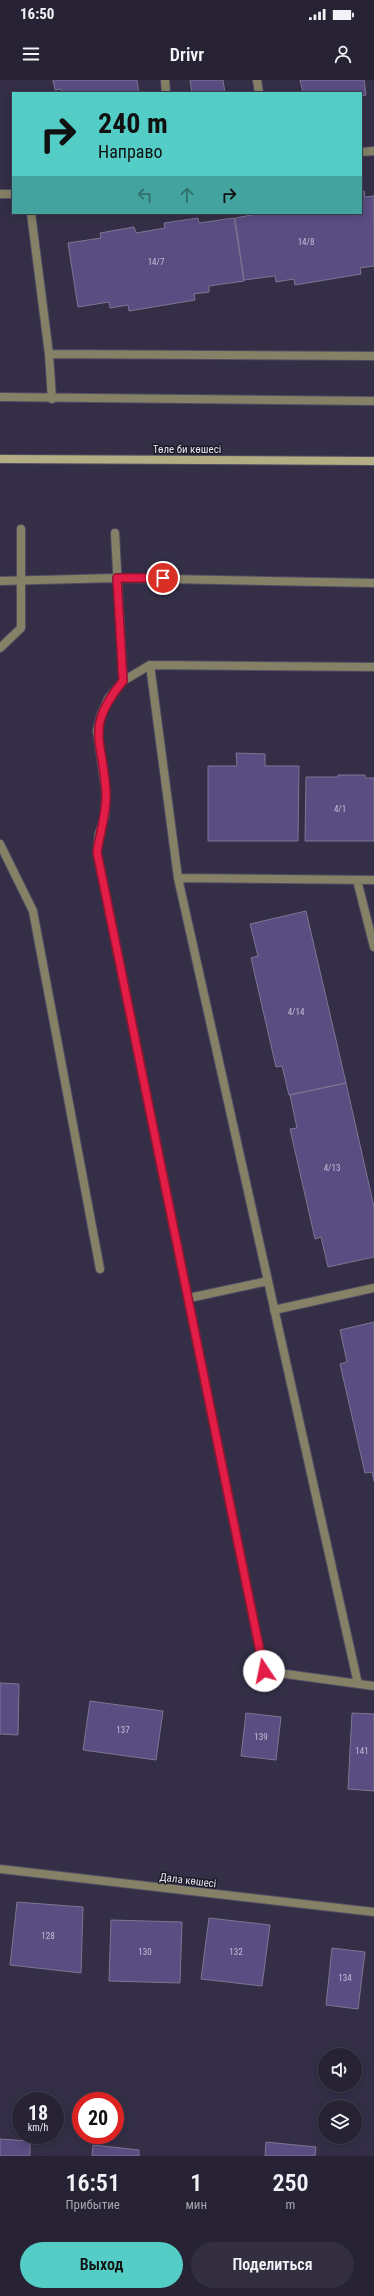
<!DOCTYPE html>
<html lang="ru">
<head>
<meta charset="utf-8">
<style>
	:root { --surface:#272335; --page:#332f41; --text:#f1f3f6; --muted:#a4a4ad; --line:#434050; --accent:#54cdc7 }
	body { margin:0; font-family:"Roboto Condensed",sans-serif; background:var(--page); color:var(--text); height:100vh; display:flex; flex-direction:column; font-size:15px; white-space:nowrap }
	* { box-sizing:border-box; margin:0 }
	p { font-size:13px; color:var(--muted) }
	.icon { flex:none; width:22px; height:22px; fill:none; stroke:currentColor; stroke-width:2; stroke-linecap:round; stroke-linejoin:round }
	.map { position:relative; height:2076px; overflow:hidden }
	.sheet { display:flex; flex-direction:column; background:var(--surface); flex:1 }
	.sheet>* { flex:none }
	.banner { position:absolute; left:12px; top:12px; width:350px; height:122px; border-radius:0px; box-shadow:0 2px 10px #0003,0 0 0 1px var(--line); background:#54cdc7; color:#111; overflow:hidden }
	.tools { position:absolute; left:318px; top:1968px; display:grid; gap:8px }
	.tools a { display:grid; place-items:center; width:44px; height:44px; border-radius:50%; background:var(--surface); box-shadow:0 2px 10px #0003,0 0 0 1px var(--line); font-size:20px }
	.speed { position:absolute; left:12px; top:2012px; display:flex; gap:8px; font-size:20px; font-weight:700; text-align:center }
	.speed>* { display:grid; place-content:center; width:52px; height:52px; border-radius:50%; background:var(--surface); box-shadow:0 2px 10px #0003,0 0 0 1px var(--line); line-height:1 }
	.speed small { font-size:10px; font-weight:400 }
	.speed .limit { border:6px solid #d22; background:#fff; color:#111 }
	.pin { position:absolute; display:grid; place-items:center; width:34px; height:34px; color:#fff; margin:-17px; border:2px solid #fff; border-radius:50%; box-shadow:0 1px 4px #0007 }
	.me { position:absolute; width:44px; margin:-22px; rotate:349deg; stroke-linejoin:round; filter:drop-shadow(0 0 3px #0008) }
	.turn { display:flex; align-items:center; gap:14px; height:84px; padding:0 20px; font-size:18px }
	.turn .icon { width:52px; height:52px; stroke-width:2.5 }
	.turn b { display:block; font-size:28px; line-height:34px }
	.lanes { display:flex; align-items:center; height:38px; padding:0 20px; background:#0003; justify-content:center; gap:20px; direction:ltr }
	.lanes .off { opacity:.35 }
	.eta { display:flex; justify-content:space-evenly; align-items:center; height:68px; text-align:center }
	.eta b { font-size:24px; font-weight:600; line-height:28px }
	.action { display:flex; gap:8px; margin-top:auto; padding:8px 20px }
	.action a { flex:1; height:46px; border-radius:24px; background:var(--accent); color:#111; font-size:16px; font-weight:600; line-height:46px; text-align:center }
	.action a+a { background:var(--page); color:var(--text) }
	.status { display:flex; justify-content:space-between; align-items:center; height:28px; padding:0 20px; background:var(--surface); direction:ltr }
	.status svg { height:11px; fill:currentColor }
	header { display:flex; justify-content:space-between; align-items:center; height:52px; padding:0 20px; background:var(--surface); font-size:18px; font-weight:600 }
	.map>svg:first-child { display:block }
	.building { fill:#5a4d82; stroke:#7c7693 }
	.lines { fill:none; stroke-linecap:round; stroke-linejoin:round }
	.service-casing { stroke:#504c62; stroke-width:10 }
	.minor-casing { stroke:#504c62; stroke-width:10 }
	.secondary-casing { stroke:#504c62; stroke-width:10 }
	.service { stroke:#858167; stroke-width:8 }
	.minor { stroke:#858167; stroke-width:8 }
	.secondary { stroke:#b4ad83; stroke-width:8 }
	.route-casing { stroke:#92132f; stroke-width:10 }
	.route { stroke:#e11d48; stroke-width:7 }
	.labels { text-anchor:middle; stroke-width:3; stroke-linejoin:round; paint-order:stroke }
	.number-label { font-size:9px; fill:#c2bdd6 }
	.street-label { font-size:11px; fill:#e5e2f2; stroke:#1b1924 }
</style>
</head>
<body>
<div class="status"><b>16:50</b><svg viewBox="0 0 49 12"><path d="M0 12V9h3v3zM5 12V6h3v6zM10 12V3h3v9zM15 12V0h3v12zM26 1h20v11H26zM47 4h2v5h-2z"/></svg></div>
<header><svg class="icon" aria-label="menu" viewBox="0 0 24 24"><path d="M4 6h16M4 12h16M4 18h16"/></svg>Drivr<svg class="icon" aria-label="person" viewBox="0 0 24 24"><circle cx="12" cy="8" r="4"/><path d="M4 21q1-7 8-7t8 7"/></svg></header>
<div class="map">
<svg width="374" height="2076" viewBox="0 0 374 2076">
	<rect width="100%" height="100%" fill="#342f47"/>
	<path class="building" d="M53 0H137L139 13H62L61 9 55 10Z
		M190 0H223L225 13H192Z
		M300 0H364L366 15 361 16V13H303Z
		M364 111 365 117 374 116V186L360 188 361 194 295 205 294 199 276 202 275 196 244 200 235 138 262 133H361V112Z
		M198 138 199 143 234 138 244 201 209 206V212L194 214 195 220 129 231 128 225 110 228 109 222 78 227 68 163 101 158 100 153 134 147 136 153 165 148 164 143Z
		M236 673 265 674V686H299L298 761H208V686H237Z
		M338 695H365V698H374V761H305L306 697H338Z
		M306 831 346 1003 289 1015 282 986 276 987 251 878 258 876 250 844Z
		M346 1003 374 1127V1177L328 1187 321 1157 315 1159 290 1049 297 1048 290 1015Z
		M374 1242V1401L372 1392 365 1393 340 1284 347 1282 340 1250Z
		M0 1603 19 1604 18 1655 0 1654Z
		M90 1621 163 1631 156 1680 83 1670Z
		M246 1633 281 1637 276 1680 241 1676Z
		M352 1633 374 1634V1711L348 1709Z
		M17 1822 83 1827 81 1893 10 1885Z
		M209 1838 270 1845 262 1906 201 1899Z
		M111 1840 182 1842 180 1903 109 1901Z
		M332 1868 365 1872 358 1929 326 1925Z
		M0 2059 30 2061V2076H0Z
		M266 2062 316 2067 315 2076H265Z
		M93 2065 139 2070V2076H92Z"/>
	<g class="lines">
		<g class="service-casing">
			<path id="service" d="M165 0 166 13
				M257 0 259 13
				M361 72 374 71
				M0 114H13
				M31 133 49 274 374 276
				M49 274 52 319
				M115 453 123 601
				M0 568 21 548V449
				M150 585 178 798 358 1604
				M374 587 150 585 123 601 108 619 101 635 97 651 106 712 105 736 99 754 97 772 264 1591 374 1606
				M0 764 33 831 100 1189
				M178 798 374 800
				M357 800 374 867
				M189 1218 268 1201
				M274 1230 374 1208"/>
		</g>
		<g class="minor-casing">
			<path id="minor" d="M0 317 374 321
				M0 501 117 498 374 503
				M0 1789 374 1832"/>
		</g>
		<g class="secondary-casing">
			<path id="secondary" d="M0 379 374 381"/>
		</g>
		<use href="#service" class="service"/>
		<use href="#minor" class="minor"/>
		<use href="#secondary" class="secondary"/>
	</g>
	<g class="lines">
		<g class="route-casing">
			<path id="route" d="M163 498H117L123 601C84 649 103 659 106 712 107 733 100 752 97 772L264 1591"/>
		</g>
		<use href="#route" class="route"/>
	</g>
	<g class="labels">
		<g class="number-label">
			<text x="306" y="165">14/8</text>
			<text x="156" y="185">14/7</text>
			<text x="340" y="732">4/1</text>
			<text x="296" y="935">4/14</text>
			<text x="332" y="1091">4/13</text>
			<text x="123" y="1653">137</text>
			<text x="261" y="1660">139</text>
			<text x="362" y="1674">141</text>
			<text x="48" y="1859">128</text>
			<text x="145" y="1875">130</text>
			<text x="236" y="1875">132</text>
			<text x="345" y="1901">134</text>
		</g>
		<g class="street-label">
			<text x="187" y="373">Төле би көшесі</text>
			<text transform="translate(188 1800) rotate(7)" y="4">Дала көшесі</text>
		</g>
	</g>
</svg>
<div class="tools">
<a><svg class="icon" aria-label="sound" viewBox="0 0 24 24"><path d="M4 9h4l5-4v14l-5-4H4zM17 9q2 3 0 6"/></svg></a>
<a><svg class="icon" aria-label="layers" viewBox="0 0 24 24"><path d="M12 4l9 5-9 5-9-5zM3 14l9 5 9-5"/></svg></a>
</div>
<div class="speed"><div>18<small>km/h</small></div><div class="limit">20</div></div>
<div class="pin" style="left:163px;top:498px;background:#d93025"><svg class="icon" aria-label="arrive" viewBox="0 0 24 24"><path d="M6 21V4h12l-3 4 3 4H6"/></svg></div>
<svg class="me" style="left:264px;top:1591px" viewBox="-20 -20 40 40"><circle r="19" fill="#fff"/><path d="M0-13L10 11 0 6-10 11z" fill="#e11d48"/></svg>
<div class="banner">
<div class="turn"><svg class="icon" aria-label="right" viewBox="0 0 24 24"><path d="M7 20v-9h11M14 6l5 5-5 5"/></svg><div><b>240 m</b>Направо</div></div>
<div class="lanes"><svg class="icon off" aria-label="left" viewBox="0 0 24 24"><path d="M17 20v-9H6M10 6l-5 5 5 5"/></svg><svg class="icon off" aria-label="ahead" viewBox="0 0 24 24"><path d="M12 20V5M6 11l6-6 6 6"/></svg><svg class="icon" aria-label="right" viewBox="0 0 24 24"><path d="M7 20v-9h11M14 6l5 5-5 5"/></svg></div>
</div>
</div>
<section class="sheet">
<div class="eta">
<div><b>16:51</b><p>Прибытие</p></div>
<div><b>1</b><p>мин</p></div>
<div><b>250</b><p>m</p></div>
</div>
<div class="action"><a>Выход</a><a>Поделиться</a></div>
</section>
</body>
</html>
